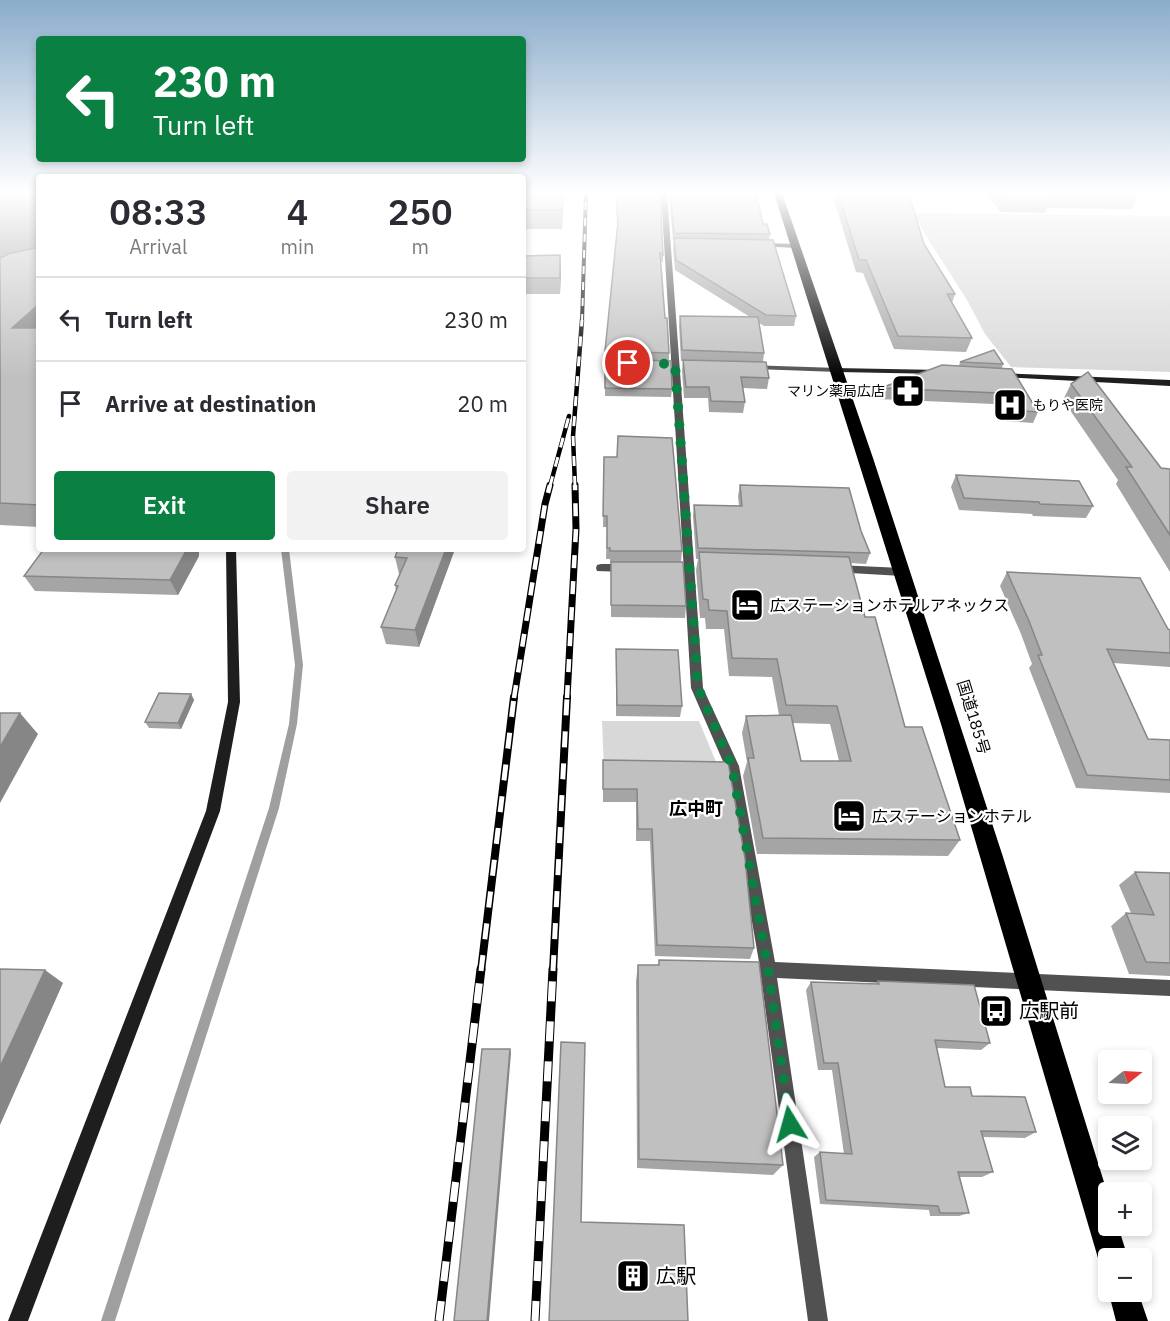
<!DOCTYPE html>
<html lang="en">
<head>
<meta charset="utf-8">
<style>
	:root { --surface:#fff; --page:#f2f2f3; --text:#2b2b33; --muted:#7c7c81; --line:#e1e1e2; --accent:#0b8043 }
	body { margin:0; font-family:"IBM Plex Sans","Noto Sans JP",sans-serif; background:var(--page); color:var(--text); height:100vh; display:flex; flex-direction:column; font-size:22px; white-space:nowrap }
	* { box-sizing:border-box; margin:0 }
	p { font-size:20px; color:var(--muted) }
	.icon { flex:none; width:33px; height:33px; fill:none; stroke:currentColor; stroke-width:2; stroke-linecap:round; stroke-linejoin:round }
	.map { position:relative; flex:1; overflow:hidden }
	.side { position:absolute; left:36px; top:174px; width:490px; height:378px; display:flex; flex-direction:column; background:var(--surface); border-radius:6px; box-shadow:0 3px 9px #0003 }
	.side>* { flex:none }
	.banner { position:absolute; left:36px; top:36px; width:490px; height:126px; border-radius:6px; box-shadow:0 3px 9px #0003; background:#0b8043; color:#fff; overflow:hidden }
	.needle { width:39px; rotate:72deg }
	.tools { position:absolute; left:1098px; top:1050px; display:grid; gap:12px }
	.tools a { display:grid; place-items:center; width:54px; height:54px; border-radius:6px; background:var(--surface); box-shadow:0 3px 9px #0003; font-size:30px }
	.pin { position:absolute; display:grid; place-items:center; width:51px; height:51px; color:#fff; margin:-26px; border:3px solid #fff; border-radius:50%; box-shadow:0 2px 6px #0007 }
	.me { position:absolute; width:66px; margin:-33px; rotate:352deg; stroke-linejoin:round; filter:drop-shadow(0 0 4px #0008) }
	.turn { display:flex; align-items:center; gap:21px; height:126px; padding:0 18px; font-size:27px }
	.turn .icon { width:78px; height:78px; stroke-width:2.5 }
	.turn b { display:block; font-size:42px; line-height:51px }
	.eta { display:flex; justify-content:space-evenly; align-items:center; height:102px; text-align:center }
	.eta b { font-size:36px; font-weight:600; line-height:42px }
	.button { display:flex; gap:12px; margin-top:auto; padding:12px 18px }
	.button a { flex:1; height:69px; border-radius:6px; background:var(--accent); color:#fff; font-size:24px; font-weight:600; line-height:69px; text-align:center }
	.button a+a { background:var(--page); color:var(--text) }
	ul { padding:0; list-style:none }
	li { display:flex; align-items:center; gap:18px; height:84px; padding:0 18px; border-top:2px solid var(--line) }
	li div { flex:1 }
	li b { display:block; font-size:22px }
	li em { font-style:normal }
	.map>svg:first-child { display:block }
	.green { fill:#d8d8d8 }
	.water { fill:#9f9f9f }
	.lines { fill:none; stroke-linecap:round; stroke-linejoin:round }
	.stream { fill:#9f9f9f; fill-rule:evenodd }
	.street { fill:#515151; fill-rule:evenodd }
	.secondary { fill:#1e1e1e; fill-rule:evenodd }
	.highway { fill:#000; fill-rule:evenodd }
	.rail-far4-casing { stroke:#000; stroke-width:4 }
	.rail-far3-casing { stroke:#000; stroke-width:4.5 }
	.rail-far2-casing { stroke:#000; stroke-width:7 }
	.rail-far1-casing { stroke:#000; stroke-width:8 }
	.rail-casing { stroke:#000; stroke-width:9 }
	.rail-far4 { stroke:#fff; stroke-width:2; stroke-dasharray:8; stroke-linecap:butt }
	.rail-far3 { stroke:#fff; stroke-width:3; stroke-dasharray:10; stroke-linecap:butt }
	.rail-far2 { stroke:#fff; stroke-width:4.5; stroke-dasharray:13; stroke-linecap:butt }
	.rail-far1 { stroke:#fff; stroke-width:5; stroke-dasharray:16; stroke-linecap:butt }
	.rail { stroke:#fff; stroke-width:7; stroke-dasharray:20; stroke-linecap:butt }
	.wall { fill:#a5a5a5; fill-rule:evenodd }
	.shaded-wall { fill:#868686 }
	.building { fill:#c0c0c0; stroke:#868686; stroke-width:1.5 }
	.route { stroke:#0b8043; stroke-width:10; stroke-dasharray:0 18 }
	.labels { text-anchor:middle; stroke-width:4.5; stroke-linejoin:round; paint-order:stroke }
	.far-poi-label { font-size:14px; fill:#000; stroke:#fff; text-anchor:end }
	.poi-label { font-size:16px; fill:#000; stroke:#fff; text-anchor:start }
	.street-label { font-size:16px; fill:#000; stroke:#fff }
	.neighbourhood-label { font-size:18px; font-weight:bold; fill:#000; stroke:#fff }
	.near-poi-label { font-size:20px; fill:#000; stroke:#fff; text-anchor:start }
</style>
</head>
<body>
<div class="map">
<svg width="1170" height="1321" viewBox="0 0 1170 1321">
	<rect width="100%" height="100%" fill="#fff"/>
	<path class="green" d="M915 213 1170 216V372L1011 367 985 334 967 300 923 231Z
		M602 721H699L719 769H604Z"/>
	<path class="water" d="M0 193H39V266L0 272Z"/>
	<g class="lines">
		<path class="stream" d="M281 549H289L303 665 297 724 279 808 115 1321H101L269 808 289 724 295 665Z"/>
		<path class="street" d="M661 193H667L703 688 739 766 775 962 1170 980V996L777 978 828 1321H808L761 977 755 975 753 969 755 963 759 962 725 766 691 688Z
			M758 243 796 244 799 246 796 248 756 246V244Z
			M749 365 838 368 842 370 838 372 752 369 748 367Z
			M601 564H625L630 568 625 572 597 571 596 568 597 565Z
			M837 565 902 568 907 572 902 576 833 572 832 569 833 566Z"/>
		<path class="secondary" d="M835 368 941 370 945 372 941 374 838 372H835Z
			M997 373 1170 380V386L1000 377H997Z
			M226 549H236L240 702 220 811 28 1321H8L206 811 228 702Z"/>
		<path class="highway" d="M774 193H782L873 458 1003 857 1108 1195V1226H1118L1128 1258H1108V1271L1102 1269 1098 1258 941 724Z
			M1108 1290 1138 1292 1148 1321H1116Z"/>
		<g class="rail-far4-casing">
			<path id="rail-far4" d="M582 322 586 193"/>
		</g>
		<g class="rail-far3-casing">
			<path id="rail-far3" d="M550 486 569 416
				M575 486 573 436 582 320"/>
		</g>
		<g class="rail-far2-casing">
			<path id="rail-far2" d="M514 698 545 504 550 485
				M567 698 576 529 575 485"/>
		</g>
		<g class="rail-far1-casing">
			<path id="rail-far1" d="M481 971 514 697
				M553 971 567 697"/>
		</g>
		<g class="rail-casing">
			<path id="rail" d="M439 1321 481 969
				M535 1321 553 969"/>
		</g>
		<use href="#rail-far4" class="rail-far4"/>
		<use href="#rail-far3" class="rail-far3"/>
		<use href="#rail-far2" class="rail-far2"/>
		<use href="#rail-far1" class="rail-far1"/>
		<use href="#rail" class="rail"/>
	</g>
	<path class="wall" d="M524 193H564L562 229H524Z
		M616 193 663 255V262L660 261 665 318 669 353V361L605 359 617 226Z
		M669 193H756L763 224 770 234 769 240 796 316 794 326H764L759 323 764 353 763 362 769 378 767 389 743 388 745 402 743 413 709 412 708 398H684L682 370 683 361H681L679 326 680 316 750 317 675 270 673 248 674 240H673Z
		M832 193H922V194H907L924 244 955 294 952 303 972 338 966 352 894 349 863 273 856 272Z
		M985 193H1132L1137 197 1132 209 1047 208 1045 213 1001 212Z
		M39 247V527L0 525V257H3Z
		M524 256 561 270 560 294H524Z
		M605 359 672 389 671 397 605 396Z
		M960 362 1003 364 1002 368 1038 412 1033 423 1003 421 994 404 877 399 881 388 959 366Z
		M1071 384 1161 468 1170 469V572L1116 484 1118 480 1063 400Z
		M604 457H617L682 551 681 562H610V559H606L607 527H603Z
		M956 475 1093 506 1086 518 1033 516 1032 514 959 510 951 487Z
		M740 485 861 531 870 553 866 564 850 563 865 617 905 727 960 840 948 856 757 854 743 776 747 762 742 733 746 716 779 715 772 677 729 676 724 629H706L705 618H700L696 570 698 559H696L693 516 694 505 739 506 738 496ZM792 723 830 724 839 761H801Z
		M398 549H455L419 647 386 644 381 627 396 591 395 585 400 574H399L395 557Z
		M199 556 178 595 35 591 24 576Z
		M611 562 686 606 685 618 611 617Z
		M1007 572 1170 630V667L1113 663 1148 739 1170 740V793L1076 788 1029 668 1032 664 1021 634 1000 586Z
		M616 649 682 706 680 717 616 716Z
		M191 694 194 700 181 729 149 728 145 722Z
		M603 760 728 762 754 948 750 959 655 956 650 841H636V802H603Z
		M1135 872 1170 873V976L1129 974 1111 926 1126 913H1131L1119 885Z
		M659 960 783 1165 773 1175 637 1168 636 981 638 965H658Z
		M878 981 990 1043 981 1050 937 1048 945 1087 972 1096 1036 1132 1025 1138 983 1137 993 1172 982 1177H960L969 1213 959 1216H930L929 1210 820 1204 814 1157 820 1152 844 1154 832 1070H818L806 990 811 982 876 984Z"/>
	<path class="shaded-wall" d="M563 193H564L562 229V210Z
		M560 255 561 270 560 294Z
		M39 304V335L12 328Z
		M187 549H199V556L178 595 170 580Z
		M446 549H455L419 647 415 630Z
		M191 694 194 700 181 729 178 723Z
		M20 713 38 734 0 803V747Z
		M45 970 63 983 0 1125V1067Z
		M510 1049 511 1053 489 1321H487Z"/>
	<path class="building" d="M524 193H563L562 210H524Z
		M616 193H660L663 255 660 253 665 318H667L669 353 605 351 618 222Z
		M670 193H756L763 224H767L770 234 674 233Z
		M838 193H907L911 201 924 244 955 294H947L972 338 898 336 866 260H859Z
		M998 193H1132L1137 197H1046L1050 201 1005 200Z
		M674 238 773 240 796 316 766 315 676 260Z
		M39 247V304L12 328H39V505L0 503V257H3L8 254Z
		M560 255V278H524V256Z
		M680 316 758 317 764 353 682 350Z
		M994 350 1003 364 960 362Z
		M605 359 671 361 672 389 605 388Z
		M683 360 766 362 769 378 741 377 745 402 711 401 709 387H686Z
		M942 365 1012 369 1038 412 1008 410 999 393 881 388Z
		M1088 372 1161 468 1170 469V535L1126 467H1132L1071 384Z
		M618 436 672 438 682 551H610V548H607V516H603L604 457H617Z
		M956 475 1079 481 1093 506 1040 504 1039 502 964 498Z
		M740 485 849 488 861 531 870 553 698 548 694 505 742 506Z
		M44 549H187L170 580 24 576Z
		M398 549H446L415 630 381 627 398 586 395 585 407 558 395 557Z
		M699 552 849 557 865 617H875L905 727H922L960 840 763 838 748 758H754L746 716 791 715 801 761H851L837 706 786 705 777 659 732 658 727 611 709 610 708 600 703 599Z
		M611 562H683L686 606 611 605Z
		M1007 572 1140 578 1168 629 1170 630V653L1107 649 1148 739 1170 740V780L1087 775 1038 655H1042L1029 621Z
		M616 649 678 650 682 706 617 705Z
		M159 693 191 694 178 723 145 722Z
		M0 713H20L0 747Z
		M603 760 728 762 745 858 754 948 657 945 652 829H638L637 789H603Z
		M1135 872 1170 873V963L1146 962 1126 913 1154 915Z
		M659 960 759 962 783 1165 639 1159 638 965H659Z
		M0 969 45 970 0 1067Z
		M878 981 974 985 990 1043 935 1040 945 1087H970L972 1096 1025 1097 1036 1132 981 1131 993 1172H958L969 1213H940L938 1206 826 1200 820 1152 852 1154 838 1063H824L811 982 879 984Z
		M561 1042 585 1043 581 1222 684 1225 688 1321H549Z
		M482 1049H510L487 1321H454Z"/>
	<linearGradient id="sky" x2="0" y2="1"><stop stop-color="#8baccb"/><stop offset="0.51" stop-color="#fff"/><stop offset="1" stop-color="#fff" stop-opacity="0"/></linearGradient>
	<rect width="1170" height="378" fill="url(#sky)"/>
	<g class="lines">
		<path class="route" d="M628 363 675 364 698 688 732 766 768 969 790 1124"/>
	</g>
	<defs>
		<g id="pharmacy-square" transform="scale(1.725)"><rect x="-9" y="-9" width="18" height="18" rx="4" fill="#000" stroke="#fff"/><path d="M-2-6h4v4h4v4h-4v4h-4v-4h-4v-4h4Z" fill="#fff"/></g>
		<g id="hospital-square" transform="scale(1.725)"><rect x="-9" y="-9" width="18" height="18" rx="4" fill="#000" stroke="#fff"/><path d="M-5-5h3v3.5h4V-5h3V5h-3V1.5h-4V5h-3Z" fill="#fff"/></g>
		<g id="hotel-square" transform="scale(1.725)"><rect x="-9" y="-9" width="18" height="18" rx="4" fill="#000" stroke="#fff"/><path d="M-6-4.5h1.5V1H6V5H4.5V3h-9V5H-6ZM-4 0a1.8 1.8 0 1 1 3.6 0ZM.5 0V-2.5h3Q6-2.5 6 0Z" fill="#fff"/></g>
		<g id="bus-square" transform="scale(1.725)"><rect x="-9" y="-9" width="18" height="18" rx="4" fill="#000" stroke="#fff"/><path d="M-5-6H5V4H4V6H2V4H-2V6H-4V4H-5ZM-3.5-4V0h7V-4ZM-3.5 1.2v1.5H-2V1.2ZM2 1.2v1.5H3.5V1.2Z" fill="#fff"/></g>
		<g id="building-square" transform="scale(1.725)"><rect x="-9" y="-9" width="18" height="18" rx="4" fill="#000" stroke="#fff"/><path d="M-4-6H4V6H1V3H-1V6H-4ZM-2.5-4.3h1.7v1.8h-1.7ZM.8-4.3h1.7v1.8H.8ZM-2.5-1h1.7V.8h-1.7ZM.8-1h1.7V.8H.8Z" fill="#fff"/></g>
	</defs>
	<g fill-rule="evenodd">
		<use href="#pharmacy-square" x="908" y="391"/>
		<use href="#hospital-square" x="1010" y="405"/>
		<use href="#hotel-square" x="747" y="605"/>
		<use href="#hotel-square" x="849" y="816"/>
		<use href="#bus-square" x="996" y="1011"/>
		<use href="#building-square" x="633" y="1276"/>
	</g>
	<g class="labels">
		<g class="far-poi-label">
			<text x="885" y="396">マリン薬局広店</text>
			<text x="1033" y="410" text-anchor="start">もりや医院</text>
		</g>
		<g class="poi-label">
			<text x="770" y="611">広ステーションホテルアネックス</text>
			<text x="872" y="822">広ステーションホテル</text>
		</g>
		<g class="street-label">
			<text transform="translate(974 717) rotate(73)" y="6">国道185号</text>
		</g>
		<g class="neighbourhood-label">
			<text x="696" y="815">広中町</text>
		</g>
		<g class="near-poi-label">
			<text x="1019" y="1018">広駅前</text>
			<text x="656" y="1283">広駅</text>
		</g>
	</g>
</svg>
<div class="tools">
<a><svg class="needle" viewBox="-14 -14 28 28"><path d="M0-13l5 13h-10z" fill="#e53935"/><path d="M0 13l5-13h-10z" fill="#7c7c81"/></svg></a>
<a><svg class="icon" aria-label="layers" viewBox="0 0 24 24"><path d="M12 4l9 5-9 5-9-5zM3 14l9 5 9-5"/></svg></a>
<a>+</a>
<a>−</a>
</div>
<div class="pin" style="left:628px;top:363px;background:#d93025"><svg class="icon" aria-label="arrive" viewBox="0 0 24 24"><path d="M6 21V4h12l-3 4 3 4H6"/></svg></div>
<svg class="me" style="left:790px;top:1124px" viewBox="-20 -20 40 40"><path d="M0-17L14 15 0 8-14 15z" fill="#0b8043" stroke="#fff" stroke-width="4"/></svg>
<div class="banner">
<div class="turn"><svg class="icon" aria-label="left" viewBox="0 0 24 24"><path d="M17 20v-9H6M10 6l-5 5 5 5"/></svg><div><b>230 m</b>Turn left</div></div>
</div>
<section class="side">
<div class="eta">
<div><b>08:33</b><p>Arrival</p></div>
<div><b>4</b><p>min</p></div>
<div><b>250</b><p>m</p></div>
</div>
<ul>
<li><svg class="icon" aria-label="left" viewBox="0 0 24 24"><path d="M17 20v-9H6M10 6l-5 5 5 5"/></svg><div><b>Turn left</b></div><em>230 m</em></li>
<li><svg class="icon" aria-label="arrive" viewBox="0 0 24 24"><path d="M6 21V4h12l-3 4 3 4H6"/></svg><div><b>Arrive at destination</b></div><em>20 m</em></li>
</ul>
<div class="button"><a>Exit</a><a>Share</a></div>
</section>
</div>
</body>
</html>
